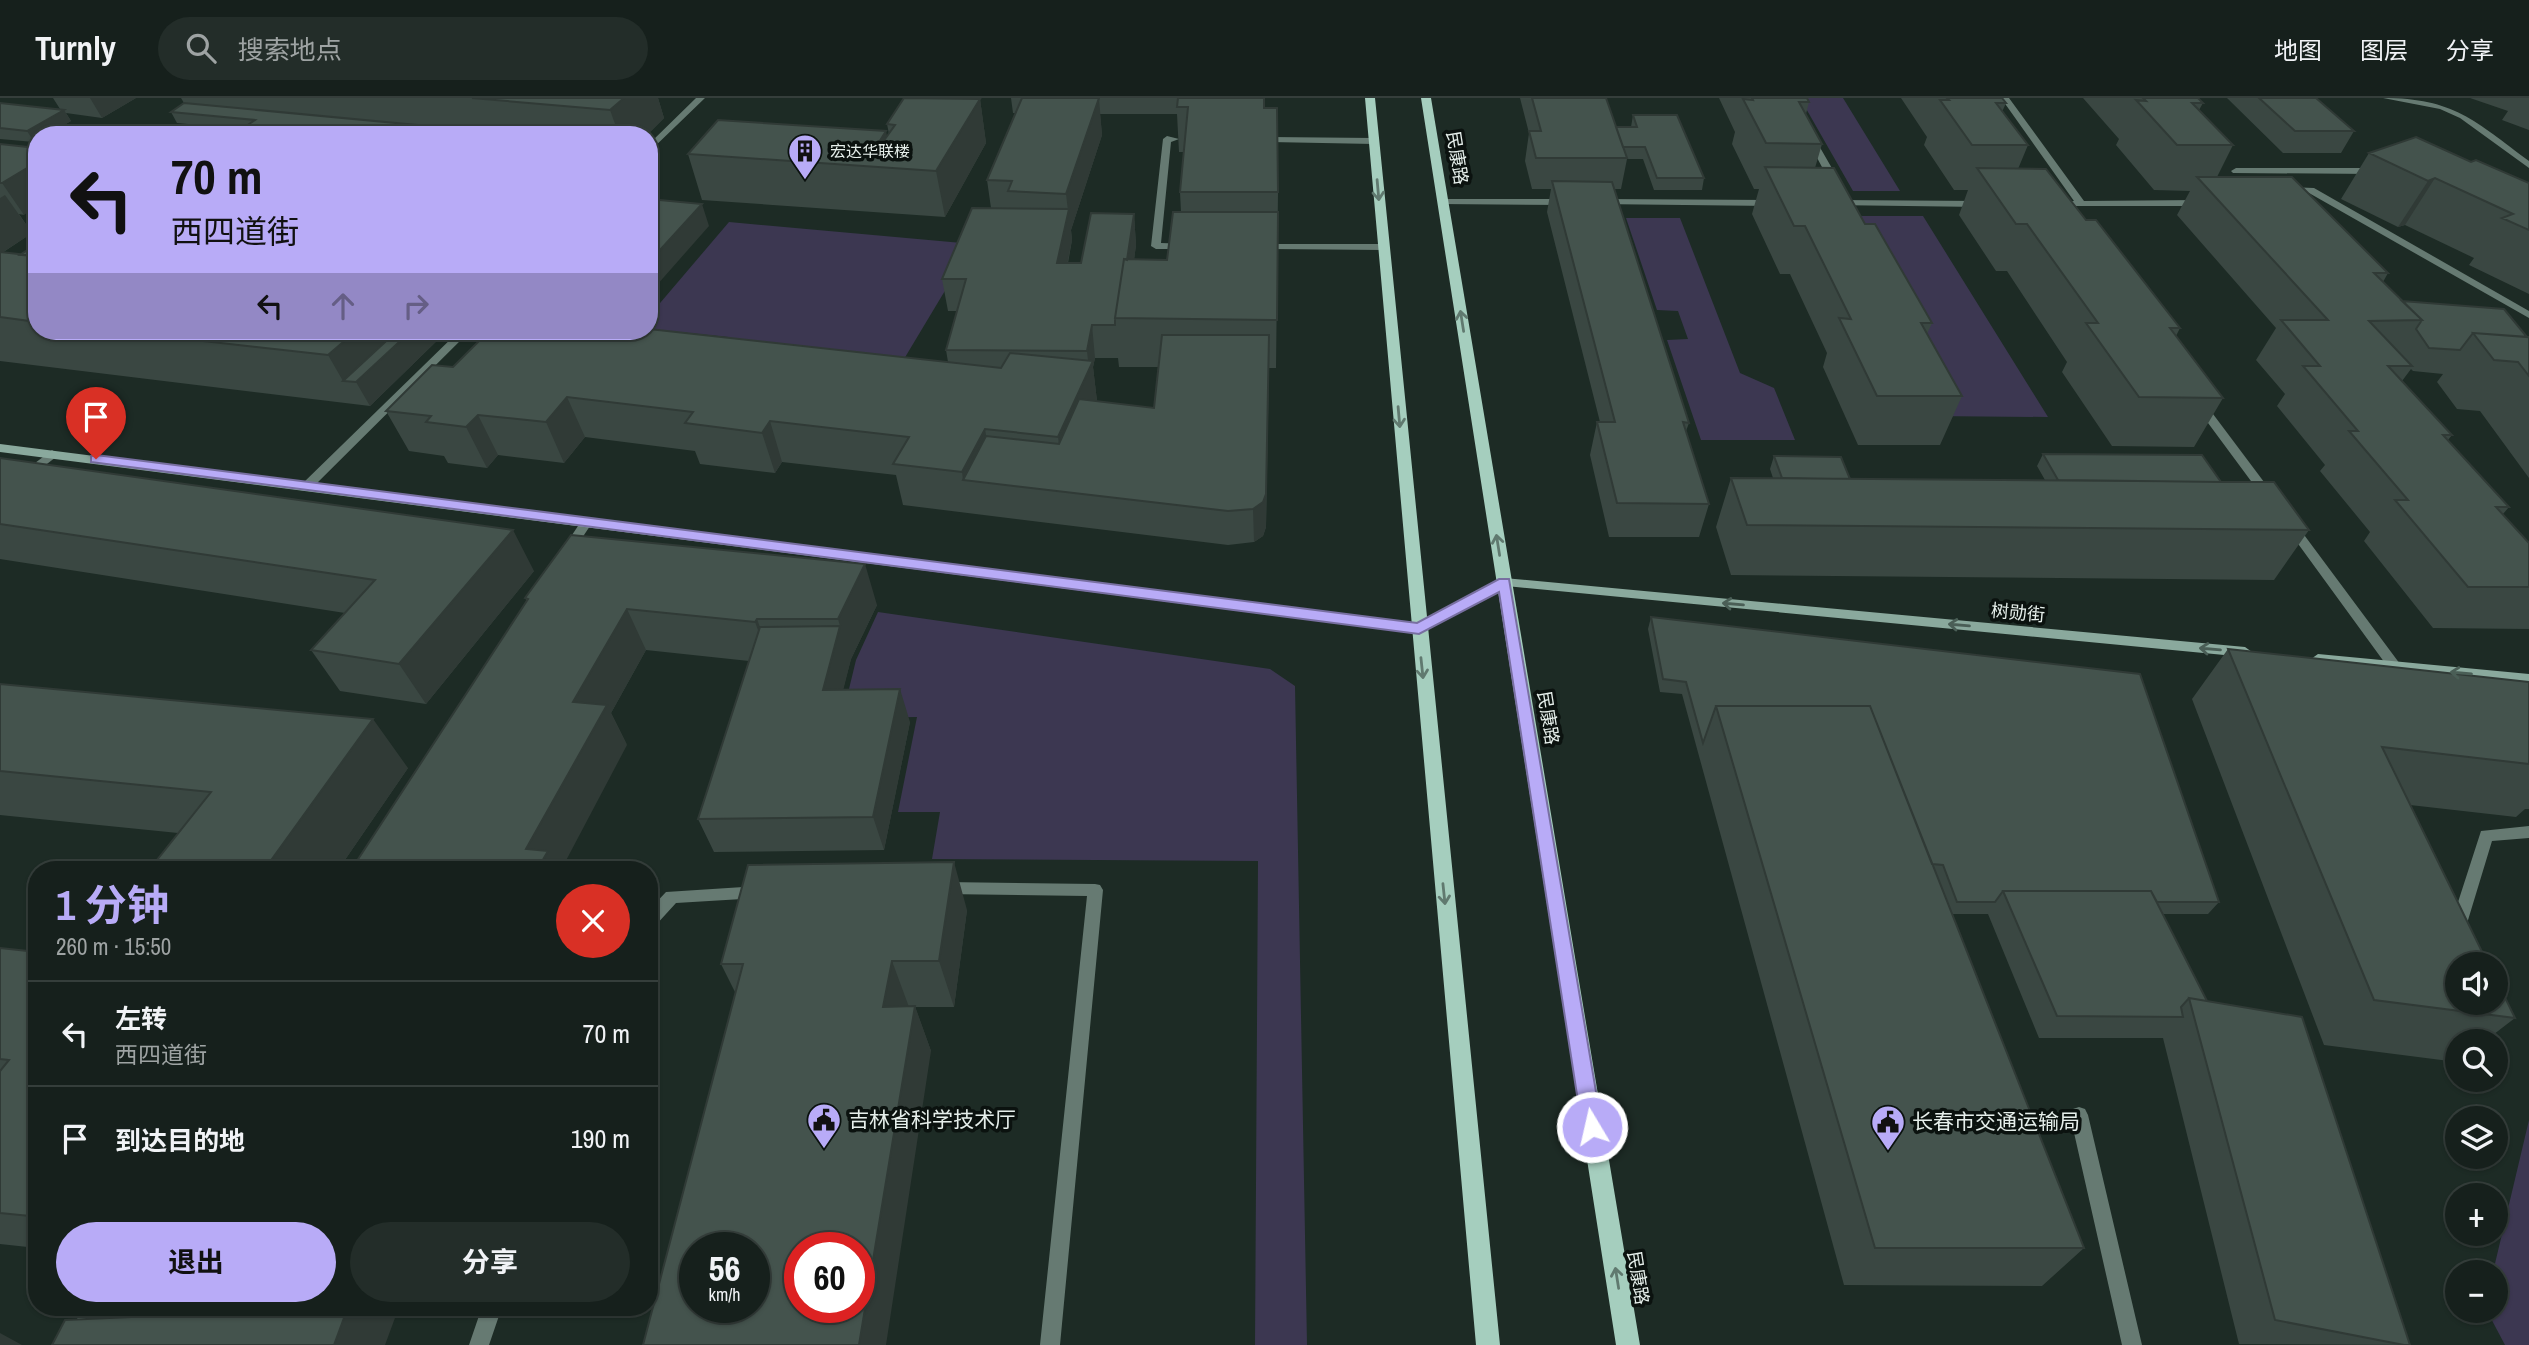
<!DOCTYPE html>
<html lang="zh">
<head>
<meta charset="utf-8">
<style>
	:root { --surface:#16201c; --page:#232d29; --text:#f1f3f6; --muted:#9ea3a3; --line:#353e3b; --accent:#b8abf7 }
	body { margin:0; font-family:"Archivo Narrow","Noto Sans SC",sans-serif; background:var(--page); color:var(--text); height:100vh; display:flex; flex-direction:column; font-size:26px; white-space:nowrap }
	* { box-sizing:border-box; margin:0 }
	p { font-size:23px; color:var(--muted) }
	.icon { flex:none; width:38px; height:38px; fill:none; stroke:currentColor; stroke-width:2; stroke-linecap:round; stroke-linejoin:round }
	.map { position:relative; flex:1; overflow:hidden }
	.panel { position:absolute; left:28px; top:763px; width:630px; height:455px; display:flex; flex-direction:column; background:var(--surface); border-radius:28px; box-shadow:0 2px 5px #0004,0 0 0 2px var(--line) }
	.panel>* { flex:none }
	.top-card { position:absolute; left:28px; top:28px; width:630px; height:214px; border-radius:28px; box-shadow:0 2px 5px #0004,0 0 0 2px var(--line); background:#b8abf7; color:#111; overflow:hidden }
	.buttons { position:absolute; left:2445px; top:854px; display:grid; gap:14px }
	.buttons a { display:grid; place-items:center; width:63px; height:63px; border-radius:50%; background:var(--surface); box-shadow:0 2px 5px #0004,0 0 0 2px var(--line); font-size:35px }
	.speed { position:absolute; left:679px; top:1134px; display:flex; gap:14px; font-size:35px; font-weight:700; text-align:center }
	.speed>* { display:grid; place-content:center; width:91px; height:91px; border-radius:50%; background:var(--surface); box-shadow:0 2px 5px #0004,0 0 0 2px var(--line); line-height:1 }
	.speed small { font-size:18px; font-weight:400 }
	.speed .limit { border:10px solid #d22; background:#fff; color:#111 }
	.pin { position:absolute; display:grid; place-items:center; width:60px; height:60px; color:#fff; margin:-72px -30px; border-radius:50% 50% 50% 0; rotate:-45deg; box-shadow:0 0 7px #0007 }
	.pin .icon { rotate:45deg }
	.me { position:absolute; width:77px; margin:-38px; rotate:351deg; stroke-linejoin:round; filter:drop-shadow(0 0 5px #0008) }
	.turn { display:flex; align-items:center; gap:24px; height:147px; padding:0 28px; font-size:32px }
	.turn .icon { width:91px; height:91px; stroke-width:2.5 }
	.turn b { display:block; font-size:49px; line-height:60px }
	.lanes { display:flex; align-items:center; height:66px; padding:0 28px; background:#0003; justify-content:center; gap:35px; direction:ltr }
	.lanes .off { opacity:.35 }
	.round { display:grid; place-items:center; flex:none; width:74px; height:74px; border-radius:37px; background:var(--page) }
	.head { display:flex; align-items:center; justify-content:space-between; height:119px; padding:0 28px }
	h1 { font-size:42px; font-weight:700; line-height:52px; color:var(--accent) }
	.action { display:flex; gap:14px; margin-top:auto; padding:14px 28px }
	.action a { flex:1; height:80px; border-radius:42px; background:var(--accent); color:#111; font-size:28px; font-weight:700; line-height:80px; text-align:center }
	.action a+a { background:var(--page); color:var(--text) }
	ul { padding:0; list-style:none }
	li { display:flex; align-items:center; gap:21px; height:105px; padding:0 28px; border-top:2px solid var(--line) }
	li div { flex:1 }
	li b { display:block; font-size:26px }
	li em { font-style:normal }
	header { display:flex; align-items:center; gap:42px; box-sizing:border-box; height:98px; padding:0 35px; background:var(--surface); border-bottom:2px solid var(--line) }
	header strong { font-size:33px }
	nav { display:flex; gap:38px; margin-inline-start:auto; font-size:24px }
	.search { width:490px; height:63px; background:var(--page); display:flex; align-items:center; gap:18px; box-sizing:border-box; padding:0 24px; border-radius:38px; color:var(--muted); font-size:26px }
	.map>svg:first-child { display:block }
	.green { fill:#3c3751 }
	.lines { fill:none; stroke-linecap:round; stroke-linejoin:round }
	.lane { fill:#667a72; fill-rule:evenodd }
	.street { fill:#667a72; fill-rule:evenodd }
	.secondary { fill:#8aa99d; fill-rule:evenodd }
	.primary { fill:#a5cebe; fill-rule:evenodd }
	.wall { fill:#3a4742; fill-rule:evenodd }
	.shaded-wall { fill:#303a36 }
	.building { fill:#44534d; stroke:#303a36; stroke-width:2; fill-rule:evenodd }
	.oneway { stroke:#60796f }
	.oneway2 { stroke:#4a5e56 }
	.route { fill:#b8abf7; stroke:#786fa1; stroke-width:2 }
	.labels { text-anchor:middle; stroke-width:7; stroke-linejoin:round; paint-order:stroke }
	.far-poi-label { font-size:16px; fill:#e6efeb; stroke:#0b120f; text-anchor:start }
	.street-label { font-size:18px; fill:#e6efeb; stroke:#0b120f }
	.near-poi-label { font-size:21px; fill:#e6efeb; stroke:#0b120f; text-anchor:start }
</style>
</head>
<body>
<header>
<strong>Turnly</strong>
<div class="search"><svg class="icon" aria-label="search" viewBox="0 0 24 24"><circle cx="10" cy="10" r="6"/><path d="M15 15l6 6"/></svg>搜索地点</div>
<nav><a>地图</a><a>图层</a><a>分享</a></nav>
</header>
<div class="map">
<svg width="2529" height="1247" viewBox="0 0 2529 1247">
	<rect width="100%" height="100%" fill="#1d2b25"/>
	<path class="green" d="M1800 0H1843L1900 93H1853Z
		M1825 118H1923L2048 319 1930 318Z
		M1626 120H1680L1740 275 1774 290 1795 342H1701L1667 242 1688 241 1678 213 1657 212Z
		M729 124 973 146 898 271 719 253 728 239 649 231V218Z
		M878 514 1270 571 1295 588 1307 1247H1255L1258 763 932 761 940 714H898L917 619 842 620 856 562Z
		M2529 1022V1247H2505L2487 1213H2496V1174H2493Z"/>
	<g class="lines">
		<path class="lane" d="M696 0H705L649 54V46Z
			M2001 0H2009L2084 103 2200 102 2205 105 2200 108H2053V104L2074 103Z
			M2383 0C2454 0 2475 23 2529 63V70L2460 20 2440 11Z
			M129 32 152 37H126V33Z
			M1807 37 1814 39 1841 86 1839 88 1831 86 1806 39Z
			M1167 38 1179 41 1171 44 1161 145 1189 146V150L1186 151H1156L1151 148 1163 41Z
			M1268 39 1374 40 1378 43 1374 46 1265 44V40Z
			M2236 70H2375L2380 73 2375 76 2233 75 2231 73Z
			M2287 89 2314 90 2529 213V220L2309 95 2284 94V90Z
			M1443 101H1566L1571 104 1566 107 1440 106V102Z
			M1600 101 1772 102 1777 105 1772 108 1597 106V102Z
			M1834 102 1982 103 1987 106 1982 109 1831 107V103Z
			M1258 146H1383L1388 149 1383 152 1255 151V147Z
			M459 233H470L310 392H302V386Z
			M2200 303 2204 304 2273 396 2275 399 2273 402H2265L2194 306Z
			M586 421 592 425 572 455H564L562 452 582 422Z
			M2292 425 2296 426 2400 566 2402 569 2400 572H2390L2288 432 2286 429Z
			M2529 728V740L2492 743 2465 832 2463 837 2457 839 2451 837 2449 832 2481 733Z
			M944 784 1095 786 1100 787 1103 792 1060 1247H1040L1087 798 944 796 939 795 936 790 939 785Z
			M759 788 764 789 767 794 764 799 759 800 676 805 655 828 649 830V812L666 794Z
			M2079 1009 2085 1011 2088 1017 2142 1247H2122L2070 1017 2073 1011Z
			M84 1209H105L83 1247H62Z
			M482 1209H502L489 1247H469Z"/>
		<path class="street" d="M52 352 58 356 56 359 0 402V392Z"/>
		<path class="secondary" d="M0 346 1417 526 1504 480 2245 549 2252 554 2245 559 1506 488 1419 536 0 354Z
			M2318 556 2529 576V586L2318 566 2311 561Z"/>
		<path class="primary" d="M1365 0H1375L1500 1247H1476Z
			M1421 0H1431L1640 1247H1616Z"/>
	</g>
	<path class="wall" d="M53 0H136L102 20 66 15 71 23 34 44 0 41V5L60 11Z
		M181 0H658L664 20 647 37H233L241 31 177 25 171 14 184 5Z
		M1011 0H1265V10L1278 94 1276 270H1269L1266 429 1263 438 1254 444 1228 447 903 407 896 377 782 364 775 375 700 366 695 353 585 339 564 365 498 357 487 370 448 365 444 358 409 353 386 313 453 269 948 264 946 252 957 213H948L942 181 991 110 987 82 1016 15H1013ZM1100 16H1177L1179 54H1184L1180 94 1181 114 1167 162H1134L1136 147 1134 116 1081 165H1068L1072 142 1071 132 1102 37ZM1095 260H1118L1119 269H1158L1154 310 1097 303 1093 269Z
		M1520 0H1606L1616 29H1631L1633 17 1704 80 1702 92H1654L1643 61H1627L1621 91H1614L1689 325 1686 333 1709 406 1699 439H1609L1590 357 1597 324H1600L1547 114 1551 91H1532L1525 63 1529 35Z
		M1719 0H1807L1809 4 1806 16 1822 46 1815 70 1865 126 1932 225 1927 236 1962 298 1940 347H1858L1823 269 1827 255 1790 176H1780L1752 116 1759 91H1754L1732 46 1735 34Z
		M1901 0H2002L2006 5 2002 14 2028 47 2018 71 2086 122 2180 230 2176 238 2223 300 2194 349 2112 348 2062 274 2067 264 2007 173H1996L1959 117 1968 92H1954L1924 47 1927 39Z
		M2083 0H2198L2203 5 2199 12 2233 47 2217 79 2388 175 2383 184 2402 203 2529 239V380L2480 313 2457 311 2437 284 2443 276 2413 273 2411 271 2402 283 2452 337 2448 342 2509 409 2503 416 2529 445V531L2433 530 2364 443 2370 434 2320 373 2325 367 2277 308 2285 296 2256 262 2276 230 2177 117 2190 93 2154 92 2116 47 2119 41Z
		M2227 0H2316L2354 33 2341 55H2283Z
		M2470 0H2529V32L2502 22 2508 13Z
		M980 1 986 45 945 119 702 102 688 56 887 38 889 36 887 26Z
		M0 46 24 117 19 116 32 135 2 155 20 157 37 149V233H447L370 308 0 263Z
		M2369 55 2471 64 2529 85V196L2469 167 2474 160 2405 127 2398 129 2341 101Z
		M2043 356 2221 384 2309 432 2274 482 1731 477 1716 429 1731 380H1773L1770 371 1774 358 1850 381 2045 382 2037 368Z
		M0 360 534 473 426 606 340 593 311 552 345 515 0 461Z
		M525 500 877 507 851 561 843 591 910 624 884 752 714 754 698 721 749 563 646 552 611 615 627 647Z
		M1651 519 2219 804 2208 816H2163L2207 903 2410 1247 2239 1246 2163 940H2039L1988 816H1952L2084 1150 2042 1188 1844 1187 1682 596 1660 594 1648 531Z
		M2228 551 2529 584V711H2525L2516 719 2410 707 2515 920 2485 943H2457V964L2324 947 2192 601Z
		M0 586 408 670 338 772H149L178 735 0 717Z
		M967 812 954 909H915L931 953 735 894 721 866Z
		M0 850 37 854V1150L0 1146Z"/>
	<path class="shaded-wall" d="M90 0H136L102 20Z
		M624 0H658L664 20 647 37H619L610 12Z
		M1099 0 1102 37 1071 132 1072 142 1061 197 1057 165 1068 113 1066 96Z
		M980 1 986 45 945 119 936 73Z
		M64 12 71 23 47 37H37V43L34 44 27 33Z
		M886 33 894 70 881 41Z
		M37 64V108L24 117 2 85Z
		M2435 80 2405 127 2398 129 2428 83Z
		M5 97 32 135 0 156V100Z
		M702 106 709 128 649 196V164Z
		M1134 116 1136 147 1126 221 1119 220Z
		M1092 227 1095 260 1093 269 1097 303 1063 380 1058 339 1089 272 1087 253Z
		M356 233H447L370 308 356 284 343 283 328 257Z
		M1269 237 1266 429 1263 438 1254 444 1253 411Z
		M567 299 585 339 564 365 546 324Z
		M478 317 498 357 487 370 466 329Z
		M770 323 782 364 775 375 762 335Z
		M985 331 992 371 963 382 962 374Z
		M513 432 534 473 426 606 399 566Z
		M865 466 877 507 851 561 835 625 823 592 840 528 838 521Z
		M627 511 646 552 611 615 627 647 561 772H537L526 751 573 604Z
		M757 521 772 562 770 565 755 524Z
		M900 591 910 624 884 752 873 719Z
		M373 621 408 670 338 772H264Z
		M954 764 967 812 954 909 939 863Z
		M892 863 909 909H883Z
		M915 908 931 953 886 1247H859Z
		M37 1108V1123L30 1118Z
		M348 1209H399L385 1247H334Z
		M0 1235 22 1247H0Z"/>
	<path class="building" d="M472 0H624L610 12Z
		M904 0 980 1 936 73 688 56 718 22 886 33 881 41H885L895 27 887 26Z
		M1022 0H1099L1066 96 1008 93 1012 83 987 82Z
		M1178 0H1264V10H1277L1278 94H1180L1188 9H1177Z
		M1532 0H1606L1627 60H1536L1529 33H1541Z
		M1752 0H1807L1809 4H1799L1822 46 1766 45 1743 1 1753 2Z
		M1947 0H2002L2006 5H1996L2028 47H1972L1940 2H1949Z
		M2143 0H2198L2203 5H2192L2233 47H2177L2136 2 2146 3Z
		M2259 0H2316L2354 33H2295Z
		M0 5 64 12 27 33 0 30Z
		M184 5 522 37H233L255 22 171 14Z
		M1633 17H1677L1704 80H1657L1645 49H1623L1616 29H1637Z
		M2416 39 2471 64 2476 62 2529 85V132L2502 120 2513 116 2435 80 2428 83 2369 55Z
		M0 46 37 50V64L2 85H0Z
		M1765 69 1834 70 1865 126H1875L1932 225H1921L1962 298H1877L1839 220 1851 221 1805 128H1794Z
		M1977 70 2046 71 2086 122H2096L2180 230H2170L2223 300 2139 299 2086 225H2098L2027 126H2016Z
		M2197 79H2292L2388 175H2374L2422 222 2369 223 2412 268H2388L2452 337H2443L2509 409H2496L2529 445V489H2468L2395 402H2408L2349 333H2358L2303 268H2320L2281 222H2328Z
		M1552 83 1612 84 1689 325 1683 324 1709 406 1617 405 1597 324H1615Z
		M649 101 702 106 649 164Z
		M972 110 1069 111 1057 165H1081L1091 115 1134 116 1127 162 1124 161 1115 220V227H1092L1087 253 946 252 966 181H942Z
		M1173 114H1278L1277 222 1115 220 1124 161 1167 162Z
		M32 149H37V158L20 157Z
		M0 154 37 158V224L0 219Z
		M2402 203 2504 211 2527 239 2473 235 2460 252 2429 250 2416 231 2422 222Z
		M649 231 1001 270 1010 255 1093 263 1058 339 985 331 962 374 893 366 909 339 770 323 762 335 685 325 693 314 567 299 546 324 478 317 466 329 426 324 431 318 386 313 432 267 453 269 489 233H649Z
		M115 233H356L328 257Z
		M397 233H411L356 284 343 283Z
		M2473 235 2529 239V278L2518 264 2494 262Z
		M1162 237H1269L1266 396 1263 404 1253 411 1228 413 963 382 986 338 1059 346 1079 301 1154 310Z
		M2043 356 2202 357 2221 384 2058 382Z
		M1774 358 1841 359 1850 381 1782 380Z
		M0 360 513 432 399 566 311 552 375 482 0 426Z
		M1731 380 2274 384 2309 432 1747 427Z
		M571 437 865 466 838 521H757L755 524 627 511 573 604 607 607 526 751 548 753 537 772H351L528 501 525 500Z
		M1651 519 2140 576 2219 804H2157L2151 793H2003L1995 804H1957L1943 767 1932 766 1870 608H1716L1703 645 1686 584 1663 581Z
		M840 528 823 592 900 591 873 719 698 721 760 529Z
		M2228 551 2529 584V666L2382 649 2488 866H2457V905H2496V881L2515 920 2374 902Z
		M0 586 373 621 264 772H149L211 694 0 673Z
		M1716 608H1870L2084 1150H1875Z
		M954 764 939 863H892L883 909 915 908 859 1247H643L743 866H721L748 767ZM695 1150H754V1209H695ZM800 1150H859V1209H800Z
		M2003 793H2151L2207 903 2189 900 2181 909 2183 919 2057 918Z
		M0 850 37 854V1108L30 1118 0 1115V973L9 962 0 961Z
		M2189 900 2302 919 2410 1247H2404L2275 1222Z
		M158 1209H348L334 1247H52L65 1222 153 1218Z"/>
	<defs><path id="oneway-shaft" d="M-6 0H5M1.5-3L5.5 0L1.5 3" fill="none" stroke-width="1.6" stroke-linecap="round" stroke-linejoin="round" transform="scale(1.75)"/></defs>
	<g class="oneway">
		<use href="#oneway-shaft" transform="translate(1378 92) rotate(85)"/>
		<use href="#oneway-shaft" transform="translate(1462 223) rotate(-99)"/>
		<use href="#oneway-shaft" transform="translate(1399 319) rotate(85)"/>
		<use href="#oneway-shaft" transform="translate(1498 447) rotate(-99)"/>
		<use href="#oneway-shaft" transform="translate(1422 570) rotate(84)"/>
		<use href="#oneway-shaft" transform="translate(1444 796) rotate(84)"/>
		<use href="#oneway-shaft" transform="translate(1617 1180) rotate(-99)"/>
	</g>
	<g class="oneway2">
		<use href="#oneway-shaft" transform="translate(1733 506) rotate(-175)"/>
		<use href="#oneway-shaft" transform="translate(1959 527) rotate(-175)"/>
		<use href="#oneway-shaft" transform="translate(2210 551) rotate(-175)"/>
		<use href="#oneway-shaft" transform="translate(2461 575) rotate(-175)"/>
	</g>
	<path class="route" d="M96 357 1417 525 1499 481H1509L1602 1029 1599 1036 1592 1039 1585 1036 1582 1029 1499 494 1419 536 91 364V358Z"/>
	<defs>
		<g id="building-pin" transform="scale(1.75)"><path d="M0 17L-7.5 6A9.5 9.5 0 1 1 7.5 6Z" fill="#b8abf7" stroke="#0b120f"/><path d="M-4-6H4V6H1V3H-1V6H-4ZM-2.5-4.3h1.7v1.8h-1.7ZM.8-4.3h1.7v1.8H.8ZM-2.5-1h1.7V.8h-1.7ZM.8-1h1.7V.8H.8Z" fill="#111"/></g>
		<g id="civic-pin" transform="scale(1.75)"><path d="M0 17L-7.5 6A9.5 9.5 0 1 1 7.5 6Z" fill="#b8abf7" stroke="#0b120f"/><path d="M-.6-6.5H3V-4.5H.6V-3L4-1V1h2V6H-6V1h2V-1L-.6-3ZM-1.2 2.5V6h2.4V2.5Z" fill="#111"/></g>
	</defs>
	<g fill-rule="evenodd">
		<use href="#building-pin" x="805" y="53"/>
		<use href="#civic-pin" x="824" y="1022"/>
		<use href="#civic-pin" x="1888" y="1024"/>
	</g>
	<g class="labels">
		<g class="far-poi-label">
			<text x="830" y="59">宏达华联楼</text>
		</g>
		<g class="street-label">
			<text transform="translate(1457 60) rotate(81)" y="6">民康路</text>
			<text transform="translate(2018 515) rotate(5)" y="6">树勋街</text>
			<text transform="translate(1548 620) rotate(81)" y="6">民康路</text>
			<text transform="translate(1638 1180) rotate(81)" y="6">民康路</text>
		</g>
		<g class="near-poi-label">
			<text x="848" y="1029">吉林省科学技术厅</text>
			<text x="1912" y="1031">长春市交通运输局</text>
		</g>
	</g>
</svg>
<div class="buttons">
<a><svg class="icon" aria-label="sound" viewBox="0 0 24 24"><path d="M4 9h4l5-4v14l-5-4H4zM17 9q2 3 0 6"/></svg></a>
<a><svg class="icon" aria-label="search" viewBox="0 0 24 24"><circle cx="10" cy="10" r="6"/><path d="M15 15l6 6"/></svg></a>
<a><svg class="icon" aria-label="layers" viewBox="0 0 24 24"><path d="M12 4l9 5-9 5-9-5zM3 14l9 5 9-5"/></svg></a>
<a>+</a>
<a>−</a>
</div>
<div class="speed"><div>56<small>km/h</small></div><div class="limit">60</div></div>
<div class="pin" style="left:96px;top:361px;background:#d93025"><svg class="icon" aria-label="arrive" viewBox="0 0 24 24"><path d="M6 21V4h12l-3 4 3 4H6"/></svg></div>
<svg class="me" style="left:1592px;top:1029px" viewBox="-20 -20 40 40"><circle r="17" fill="#b8abf7" stroke="#fff" stroke-width="3"/><path d="M0-11L8 9 0 5-8 9z" fill="#fff"/></svg>
<div class="top-card">
<div class="turn"><svg class="icon" aria-label="left" viewBox="0 0 24 24"><path d="M17 20v-9H6M10 6l-5 5 5 5"/></svg><div><b>70 m</b>西四道街</div></div>
<div class="lanes"><svg class="icon" aria-label="left" viewBox="0 0 24 24"><path d="M17 20v-9H6M10 6l-5 5 5 5"/></svg><svg class="icon off" aria-label="ahead" viewBox="0 0 24 24"><path d="M12 20V5M6 11l6-6 6 6"/></svg><svg class="icon off" aria-label="right" viewBox="0 0 24 24"><path d="M7 20v-9h11M14 6l5 5-5 5"/></svg></div>
</div>
<section class="panel">
<div class="head"><div><h1>1 分钟</h1><p>260 m · 15:50</p></div><a class="round" style="background:#d93025;color:#fff"><svg class="icon" aria-label="close" viewBox="0 0 24 24"><path d="M6 6l12 12M18 6L6 18"/></svg></a></div>
<ul>
<li><svg class="icon" aria-label="left" viewBox="0 0 24 24"><path d="M17 20v-9H6M10 6l-5 5 5 5"/></svg><div><b>左转</b><p>西四道街</p></div><em>70 m</em></li>
<li><svg class="icon" aria-label="arrive" viewBox="0 0 24 24"><path d="M6 21V4h12l-3 4 3 4H6"/></svg><div><b>到达目的地</b></div><em>190 m</em></li>
</ul>
<div class="action"><a>退出</a><a>分享</a></div>
</section>
</div>
</body>
</html>
